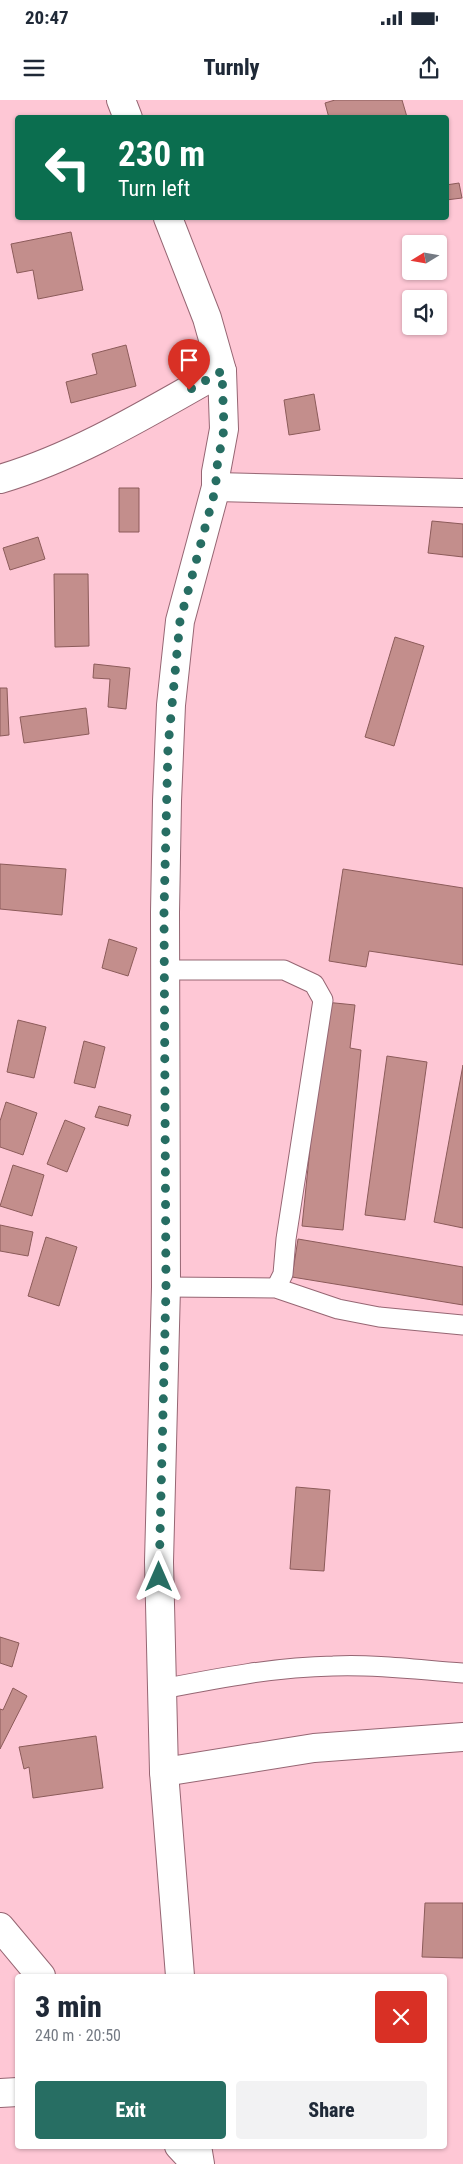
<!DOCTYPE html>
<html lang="en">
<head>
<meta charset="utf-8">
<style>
	:root { --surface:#fff; --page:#f2f2f3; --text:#1f2937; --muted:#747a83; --accent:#276e63 }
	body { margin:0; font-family:"Roboto Condensed",sans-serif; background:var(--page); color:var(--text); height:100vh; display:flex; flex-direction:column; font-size:19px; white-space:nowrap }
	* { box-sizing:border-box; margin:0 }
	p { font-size:16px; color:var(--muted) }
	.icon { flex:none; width:28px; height:28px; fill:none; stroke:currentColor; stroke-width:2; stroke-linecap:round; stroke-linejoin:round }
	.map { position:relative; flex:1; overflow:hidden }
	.drawer { position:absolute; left:15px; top:1874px; width:432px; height:175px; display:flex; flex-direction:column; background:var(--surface); border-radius:5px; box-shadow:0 1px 4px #0004 }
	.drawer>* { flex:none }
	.guide { position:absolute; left:15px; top:15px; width:434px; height:105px; border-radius:5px; box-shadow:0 1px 4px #0004; background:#0b6e4f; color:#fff; overflow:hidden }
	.needle { width:32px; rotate:259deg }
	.fabs { position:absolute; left:402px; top:135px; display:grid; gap:10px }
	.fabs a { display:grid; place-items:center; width:45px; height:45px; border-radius:5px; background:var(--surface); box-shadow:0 1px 4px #0004; font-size:25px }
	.pin { position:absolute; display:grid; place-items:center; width:42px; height:42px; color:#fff; margin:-51px -21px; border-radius:50% 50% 50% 0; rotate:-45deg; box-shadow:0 0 5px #0007 }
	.pin .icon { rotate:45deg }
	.me { position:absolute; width:55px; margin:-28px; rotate:0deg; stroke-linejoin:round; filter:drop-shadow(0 0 4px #0008) }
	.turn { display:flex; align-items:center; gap:18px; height:105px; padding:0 20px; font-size:22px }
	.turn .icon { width:65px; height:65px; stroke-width:2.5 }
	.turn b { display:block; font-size:35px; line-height:42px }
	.round { display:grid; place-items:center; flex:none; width:52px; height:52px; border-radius:5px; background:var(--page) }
	.summary { display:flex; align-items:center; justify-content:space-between; height:85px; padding:0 20px }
	h1 { font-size:30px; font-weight:800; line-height:38px }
	.button { display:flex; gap:10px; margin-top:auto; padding:10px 20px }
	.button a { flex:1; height:58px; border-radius:5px; background:var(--accent); color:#fff; font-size:20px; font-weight:800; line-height:58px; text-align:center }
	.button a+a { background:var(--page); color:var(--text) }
	.status { display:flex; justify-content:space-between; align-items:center; height:35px; padding:0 25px; background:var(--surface); direction:ltr }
	.status svg { height:14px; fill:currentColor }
	header { display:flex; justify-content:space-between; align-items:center; height:65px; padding:0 20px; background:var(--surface); font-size:22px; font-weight:800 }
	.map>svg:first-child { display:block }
	.building { fill:#c38e8c; stroke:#8c5b5a }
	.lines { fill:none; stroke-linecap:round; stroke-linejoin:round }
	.lane-casing { stroke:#966673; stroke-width:21 }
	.street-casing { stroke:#966673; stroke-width:30 }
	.secondary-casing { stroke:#966673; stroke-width:30 }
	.lane { stroke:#fff; stroke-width:19 }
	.street { stroke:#fff; stroke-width:28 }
	.secondary { stroke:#fff; stroke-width:28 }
	.route { stroke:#276e63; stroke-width:9; stroke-dasharray:0 16.2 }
</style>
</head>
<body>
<div class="status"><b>20:47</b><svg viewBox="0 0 49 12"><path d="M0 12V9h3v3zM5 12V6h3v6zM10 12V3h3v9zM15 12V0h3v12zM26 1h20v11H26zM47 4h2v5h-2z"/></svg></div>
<header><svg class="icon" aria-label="menu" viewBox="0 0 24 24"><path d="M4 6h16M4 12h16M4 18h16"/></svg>Turnly<svg class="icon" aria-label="share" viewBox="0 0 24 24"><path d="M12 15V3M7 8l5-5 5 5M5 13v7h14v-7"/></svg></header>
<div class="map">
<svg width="463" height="2064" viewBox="0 0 463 2064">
	<rect width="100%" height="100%" fill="#fec7d5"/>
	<path class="building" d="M335 0H402L407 17 329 18 325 3Z
		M459 83 462 98 446 100V85Z
		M71 132 83 190 38 199 33 170 17 173 11 144Z
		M126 245 136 286 71 303 66 282 97 274 92 254Z
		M314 294 320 330 289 335 284 300Z
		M119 388H139V432H119Z
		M432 421 463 424V457L428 453Z
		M38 437 45 459 10 470 3 448Z
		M54 474H88L89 546 55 547Z
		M395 537 424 546 394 646 365 637Z
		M94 564 130 568 126 609 108 607 110 579 93 578Z
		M0 588H7L9 635 0 636Z
		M86 608 89 634 24 643 20 617Z
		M0 764 66 769 62 815 0 809Z
		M343 769 463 788V865L369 851 366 867 329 861Z
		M109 839 137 848 128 876 102 868Z
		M325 902 355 905 350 948 361 950 343 1130 302 1126Z
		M18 920 46 927 34 978 7 972Z
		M84 941 105 947 95 988 74 983Z
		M387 956 427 962 405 1120 365 1115Z
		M463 965V1128L434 1122Z
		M6 1002 37 1013 23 1055 0 1047V1021Z
		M99 1006 131 1015 128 1026 95 1017Z
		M65 1020 85 1028 67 1072 47 1064Z
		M13 1065 44 1075 32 1116 0 1106Z
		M0 1125 33 1132 28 1156 0 1151Z
		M46 1137 77 1147 59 1206 28 1196Z
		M298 1139 463 1167V1205L292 1177Z
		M296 1387 330 1390 324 1471 290 1469Z
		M0 1537 19 1543 12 1567 0 1563Z
		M13 1588 27 1596 0 1649V1609L3 1610Z
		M96 1636 103 1688 33 1698 29 1667 24 1669 19 1647Z
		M425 1803H463V1858L422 1857Z"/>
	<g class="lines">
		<g class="lane-casing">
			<path id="lane" d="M165 870H284L314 884 323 900 286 1139 283 1174 276 1188 166 1187
				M276 1188 338 1209 379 1217 463 1225
				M162 1589C219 1578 275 1567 333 1566 376 1564 420 1570 463 1573"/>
		</g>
		<g class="street-casing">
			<path id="street" d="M0 379C78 356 151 311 222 271
				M216 387 463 393
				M164 1672 314 1648 463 1637
				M0 1827 41 1876
				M0 1993 18 1992
				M179 2046 196 2064"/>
		</g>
		<g class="secondary-casing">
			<path id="secondary" d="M121 0 128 18
				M168 118 207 218 222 271 224 329 216 372V387L180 521 171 605 167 701 165 812 166 1187 159 1462 164 1672 180 1876
				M197 2046 200 2064"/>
		</g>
		<use href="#lane" class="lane"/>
		<use href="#street" class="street"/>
		<use href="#secondary" class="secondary"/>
	</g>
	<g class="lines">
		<path class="route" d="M159 1477 166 1188 164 812 168 647 180 521 216 387V372L224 329 222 271 189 290"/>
	</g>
</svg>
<div class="fabs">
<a><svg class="needle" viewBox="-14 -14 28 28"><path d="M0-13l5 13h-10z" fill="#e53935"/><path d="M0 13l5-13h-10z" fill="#747a83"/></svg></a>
<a><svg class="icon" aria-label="sound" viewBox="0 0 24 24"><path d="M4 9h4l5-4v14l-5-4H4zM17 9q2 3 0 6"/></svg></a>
</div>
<div class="pin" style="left:189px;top:290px;background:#d93025"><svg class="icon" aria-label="arrive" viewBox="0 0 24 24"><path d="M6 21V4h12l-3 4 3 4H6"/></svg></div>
<svg class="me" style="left:159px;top:1477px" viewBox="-20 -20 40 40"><path d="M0-17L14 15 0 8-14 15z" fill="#276e63" stroke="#fff" stroke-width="4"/></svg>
<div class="guide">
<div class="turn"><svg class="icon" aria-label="left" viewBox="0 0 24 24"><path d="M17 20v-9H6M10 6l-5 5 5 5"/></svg><div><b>230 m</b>Turn left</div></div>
</div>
<section class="drawer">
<div class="summary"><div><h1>3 min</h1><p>240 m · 20:50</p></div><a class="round" style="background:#d93025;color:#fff"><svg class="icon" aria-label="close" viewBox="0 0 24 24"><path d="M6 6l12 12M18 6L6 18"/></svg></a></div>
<div class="button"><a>Exit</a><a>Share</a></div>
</section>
</div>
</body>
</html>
